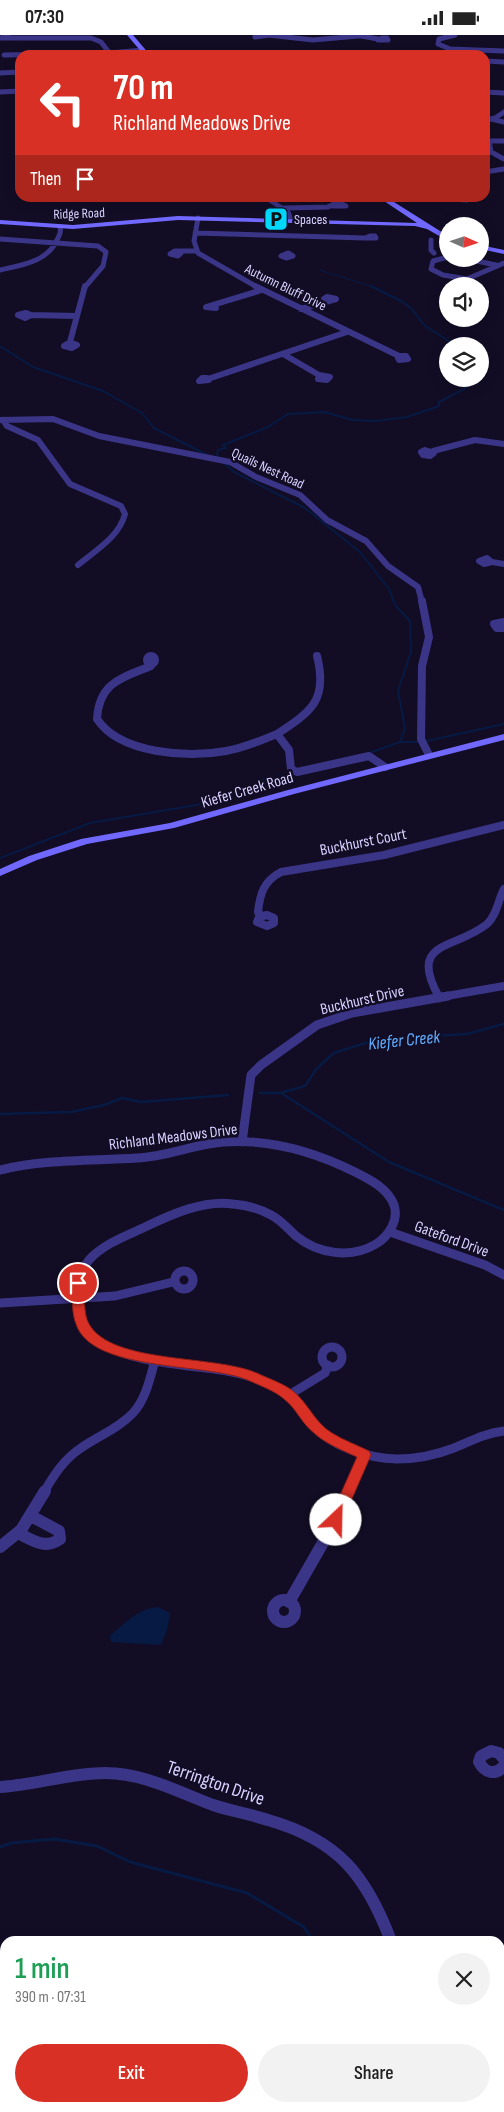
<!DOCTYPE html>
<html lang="en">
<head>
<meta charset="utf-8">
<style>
	:root { --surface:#fff; --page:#f2f2f2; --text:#222; --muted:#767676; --accent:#d93025 }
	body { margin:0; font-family:"Sofia Sans Condensed",sans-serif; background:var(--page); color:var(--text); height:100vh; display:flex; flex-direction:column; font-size:19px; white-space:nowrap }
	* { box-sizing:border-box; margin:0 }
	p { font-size:16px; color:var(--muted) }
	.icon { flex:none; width:28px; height:28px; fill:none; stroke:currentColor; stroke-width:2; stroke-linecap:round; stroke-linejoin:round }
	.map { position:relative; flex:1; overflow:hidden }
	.details { position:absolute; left:0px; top:1901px; width:505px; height:176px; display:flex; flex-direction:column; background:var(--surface); border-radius:15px 15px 0 0; box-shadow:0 2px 12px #0003 }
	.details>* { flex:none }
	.banner { position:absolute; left:15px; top:15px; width:475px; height:152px; border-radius:15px; box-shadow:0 2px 12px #0003; background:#d93025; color:#fff; overflow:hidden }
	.needle { width:32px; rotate:93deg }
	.tools { position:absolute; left:439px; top:182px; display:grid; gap:10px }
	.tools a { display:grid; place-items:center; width:50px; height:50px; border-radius:50%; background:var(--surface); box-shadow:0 2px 12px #0003; font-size:25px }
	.pin { position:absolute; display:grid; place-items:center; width:42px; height:42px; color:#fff; margin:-21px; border:2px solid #fff; border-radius:50%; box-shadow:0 1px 5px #0007 }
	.me { position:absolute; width:55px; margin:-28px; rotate:24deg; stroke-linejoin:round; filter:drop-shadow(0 0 4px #0008) }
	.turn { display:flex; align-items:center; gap:18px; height:105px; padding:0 15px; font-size:22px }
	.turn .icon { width:65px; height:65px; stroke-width:2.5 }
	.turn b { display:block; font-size:35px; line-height:42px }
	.then { display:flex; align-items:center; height:48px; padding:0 15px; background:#0003; gap:10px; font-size:19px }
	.round { display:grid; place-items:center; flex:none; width:52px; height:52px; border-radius:26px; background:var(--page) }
	.summary { display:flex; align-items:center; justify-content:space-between; height:85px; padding:0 15px }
	h1 { font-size:30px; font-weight:600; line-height:38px; color:#1e9e55 }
	.button { display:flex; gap:10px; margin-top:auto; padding:10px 15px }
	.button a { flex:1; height:58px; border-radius:30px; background:var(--accent); color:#fff; font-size:20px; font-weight:600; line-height:58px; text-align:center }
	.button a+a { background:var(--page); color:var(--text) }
	.status { display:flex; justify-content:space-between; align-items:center; height:35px; padding:0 25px; background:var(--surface); direction:ltr }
	.status svg { height:14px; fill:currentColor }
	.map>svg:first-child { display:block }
	.water { fill:#061a44 }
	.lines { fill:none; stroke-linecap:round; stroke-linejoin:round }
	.stream-far3 { stroke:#061a44; stroke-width:1 }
	.stream-far2 { stroke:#061a44; stroke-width:2 }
	.stream-far1 { stroke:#061a44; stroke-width:2.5 }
	.stream { stroke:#061a44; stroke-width:3 }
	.street-far4 { stroke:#3b3587; stroke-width:5 }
	.street-far3 { stroke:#3b3587; stroke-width:6 }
	.street-far2 { stroke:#3b3587; stroke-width:8 }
	.street-far1 { stroke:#3b3587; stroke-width:9 }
	.street { stroke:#3b3587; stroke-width:12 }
	.secondary { fill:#7168ff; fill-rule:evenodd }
	.route { fill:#d93025; stroke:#8d1f18 }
	.labels { text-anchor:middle; stroke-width:5; stroke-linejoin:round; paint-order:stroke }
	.far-street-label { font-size:14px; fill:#d8d1ff; stroke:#120d25 }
	.far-poi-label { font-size:14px; fill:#d8d1ff; stroke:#120d25; text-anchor:start }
	.street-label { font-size:16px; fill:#d8d1ff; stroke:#120d25 }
	.water-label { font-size:18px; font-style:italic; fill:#5faeff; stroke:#120d25 }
	.near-street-label { font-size:19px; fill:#d8d1ff; stroke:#120d25 }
</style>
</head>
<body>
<div class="status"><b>07:30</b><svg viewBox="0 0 49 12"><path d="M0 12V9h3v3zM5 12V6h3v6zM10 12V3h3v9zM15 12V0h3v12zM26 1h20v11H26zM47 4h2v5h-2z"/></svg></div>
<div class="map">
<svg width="504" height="2077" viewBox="0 0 504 2077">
	<rect width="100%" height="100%" fill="#120d25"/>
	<path class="water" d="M158 1572 170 1578 167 1595 161 1610 111 1607 110 1601C125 1588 137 1574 158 1572Z"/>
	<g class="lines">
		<path class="stream-far3" d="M319 235 373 252"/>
		<path class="stream-far2" d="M371 251 401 266 411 273 425 291 457 311
			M0 311 33 332 103 356 142 378 154 393 207 420
			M480 324 487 332 480 341
			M217 422 218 415 226 413 223 410 268 392 288 379 324 377 353 385 376 386 407 382 439 371V367L464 354 477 344
			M223 427 234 437 305 473 360 517 389 554 395 570 410 586 411 617 398 656 405 693 400 707
			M369 718 400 707H422L504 689
			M0 823 90 788 208 768 268 743 296 739"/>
		<path class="stream-far1" d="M260 1058H280L305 1051 317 1033 334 1018 378 1004 467 999 504 989
			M281 1058 389 1127 504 1175
			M0 1079 71 1077 104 1070 122 1063 141 1067 228 1060"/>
		<path class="stream" d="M0 1812 11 1808 54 1804 97 1811 130 1827 247 1858 304 1892 313 1906"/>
		<path class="street-far4" d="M258 0 255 2 270 0
			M268 0 313 5 358 1
			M356 0 378 4
			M455 0 439 4 438 9 450 14 504 16
			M6 1 11 3H1Z
			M11 3H91L101 7 111 20
			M382 3H387L388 5H378Z
			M4 20 110 18 142 15
			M216 20 222 18 238 20
			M269 20H306
			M485 26 504 27
			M0 38 20 37
			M0 57 20 56
			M485 57 504 58
			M491 84 504 87
			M485 85 495 83 504 77
			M485 106H504
			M489 106 491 117 504 124
			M485 137 504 134
			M265 162 288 177 291 185
			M418 162 467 165 471 162
			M384 164 393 162
			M333 171H346L338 167
			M284 173 328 172 338 167 334 162
			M198 183 194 206 198 218 257 252
			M195 198 365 203
			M370 201H375L376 203H365Z
			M0 204 98 211 106 217 103 231 85 252
			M431 205V215L434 218
			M181 218 178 221 170 219 175 216H195
			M288 218 293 221 286 223 281 221Z
			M448 222 433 226 431 234 443 240 467 244
			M467 224 496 230
			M0 235C23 230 48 227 58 203 60 199 61 197 60 192
			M458 251 467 244 504 228"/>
		<path class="street-far3" d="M255 251 399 321
			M448 256V259
			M215 271 216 273 206 272 262 255
			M301 274 336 264 327 262 324 264 325 266
			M26 278 31 280 25 283 18 280Z
			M31 280 77 281
			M70 307 85 251
			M70 307 77 310 72 313 64 311Z
			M283 319 319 340
			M401 321H406L408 324 399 325 398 323Z
			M319 340 330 342 327 345 318 344Z
			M202 343H207L209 345 199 346Z
			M208 344 347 297
			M0 385 53 384 99 401 230 427 256 442 300 460 327 485 366 506 388 531 418 552 422 567
			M3 385 7 391 38 405 70 449 121 471 125 479C119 502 96 515 78 530
			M425 415 434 418 430 421 423 420 421 417Z
			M433 416 475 405 504 409
			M487 523 492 527 484 529 479 526Z
			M492 527 504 529"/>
		<path class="street-far2" d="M422 566 429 602 422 631 421 704 429 720
			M504 587 494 589 497 593H504
			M147 625a4 4 0 1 1 8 0a4 4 0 1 1-8 0Z
			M151 628V631C122 643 99 647 97 684 120 719 188 723 226 716 244 713 260 706 277 699L289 715 291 734 297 737 369 721 385 732
			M277 699C312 676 328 665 317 621
			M267 880 274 883V888L267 891 257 887 259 882Z
			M261 881 258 877C260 858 264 846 281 837L384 820 504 790
			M439 962C407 905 455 915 487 889 497 880 498 865 504 854
			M441 962 504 951"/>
		<path class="street-far1" d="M438 961 439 963
			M242 1107 251 1040 261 1030 317 990 352 978 448 961
			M0 1135C46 1124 91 1126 137 1123 162 1122 185 1113 208 1109 259 1101 309 1114 355 1137 369 1144 388 1153 394 1170 399 1185 389 1201 376 1209 351 1224 318 1219 296 1201 288 1194 281 1185 271 1180 260 1174 246 1170 233 1169 203 1165 172 1179 145 1192 126 1201 103 1209 89 1225 78 1238 77 1253 78 1269 79 1275 79 1282 82 1288 101 1326 177 1329 214 1334 242 1338 271 1345 293 1364 302 1371 306 1382 313 1390 333 1413 368 1423 397 1424 416 1424 436 1420 454 1413 471 1406 486 1398 504 1396
			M390 1197 485 1230 504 1240
			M175 1245a9 9 0 1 1 18 0a9 9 0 1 1-18 0Z
			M0 1268 115 1261 173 1247
			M322 1322a10 10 0 1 1 20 0a10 10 0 1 1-20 0Z
			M289 1360 325 1338 328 1330
			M44 1457C54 1440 64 1424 81 1413 98 1401 118 1394 133 1378 146 1364 150 1343 155 1325
			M348 1457 364 1420"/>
		<path class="street" d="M18 1498C32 1505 45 1515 60 1504L59 1496 31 1481
			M0 1512 21 1495 45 1456
			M273 1576a11 11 0 1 1 22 0a11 11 0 1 1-22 0Z
			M289 1567 336 1485 349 1456
			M504 1724 499 1718 491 1716 481 1721 479 1727C485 1738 495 1741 504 1731
			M0 1752C35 1750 70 1738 105 1738 144 1738 178 1757 213 1770 231 1776 250 1779 268 1785 338 1805 366 1840 391 1906
			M500 1926 504 1922
			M144 2077 145 2072
			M352 2077 356 2072"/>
		<path class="secondary" d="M127 0H133L150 20H144Z
			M378 162H386L448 201V206L427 194 415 191 178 185 73 194 0 189V185L73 190 178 181 417 188Z
			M480 210 504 215V219L480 214Z
			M504 699V705L294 759 174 793 87 809 37 825 0 841V834L29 821 81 804 170 788 288 755Z"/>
	</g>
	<path class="route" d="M78 1243 84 1248C85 1259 83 1279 89 1289 112 1330 217 1319 259 1339 270 1344 284 1349 293 1356 308 1368 315 1388 332 1398 343 1405 357 1410 369 1416L371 1420 341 1489H331L329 1485 357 1422C342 1415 326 1409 314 1398 302 1389 296 1373 284 1364 275 1356 261 1351 250 1346 209 1327 92 1338 76 1289 71 1277 73 1260 71 1248Z"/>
	<defs>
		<g id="parking-square" transform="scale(1.25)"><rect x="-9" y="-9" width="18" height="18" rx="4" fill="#00d8fc" stroke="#120d25"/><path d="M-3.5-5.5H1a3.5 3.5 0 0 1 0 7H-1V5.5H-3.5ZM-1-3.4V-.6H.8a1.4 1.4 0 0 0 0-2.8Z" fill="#111"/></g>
	</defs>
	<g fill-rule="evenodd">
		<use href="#parking-square" x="276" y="184"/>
	</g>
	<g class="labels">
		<g class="far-street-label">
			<text transform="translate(79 178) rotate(-2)" y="5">Ridge Road</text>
			<text transform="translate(286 252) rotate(26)" y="5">Autumn Bluff Drive</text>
			<text transform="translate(268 433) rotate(25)" y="5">Quails Nest Road</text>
		</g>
		<g class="far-poi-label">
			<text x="294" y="189">Spaces</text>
		</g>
		<g class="street-label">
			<text transform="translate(247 754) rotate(-16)" y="6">Kiefer Creek Road</text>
			<text transform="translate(363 806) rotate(-11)" y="6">Buckhurst Court</text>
			<text transform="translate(362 964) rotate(-13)" y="6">Buckhurst Drive</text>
			<text transform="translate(173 1101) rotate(-7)" y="6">Richland Meadows Drive</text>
			<text transform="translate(452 1203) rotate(20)" y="6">Gateford Drive</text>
		</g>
		<g class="water-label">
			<text transform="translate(404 1005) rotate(-6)" y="6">Kiefer Creek</text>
		</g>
		<g class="near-street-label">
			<text transform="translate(216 1747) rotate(19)" y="7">Terrington Drive</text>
		</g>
	</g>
</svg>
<div class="tools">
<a><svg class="needle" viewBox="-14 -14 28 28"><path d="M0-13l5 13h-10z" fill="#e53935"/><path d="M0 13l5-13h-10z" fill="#767676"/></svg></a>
<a><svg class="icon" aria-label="sound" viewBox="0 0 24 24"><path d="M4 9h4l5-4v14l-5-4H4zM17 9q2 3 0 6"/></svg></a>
<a><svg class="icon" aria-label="layers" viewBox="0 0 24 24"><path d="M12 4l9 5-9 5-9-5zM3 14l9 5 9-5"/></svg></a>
</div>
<div class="pin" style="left:78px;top:1248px;background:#d93025"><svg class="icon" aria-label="arrive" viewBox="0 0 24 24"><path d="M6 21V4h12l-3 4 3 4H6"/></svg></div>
<svg class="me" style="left:336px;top:1485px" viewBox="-20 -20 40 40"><circle r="19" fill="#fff"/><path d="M0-13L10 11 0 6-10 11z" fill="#d93025"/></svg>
<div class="banner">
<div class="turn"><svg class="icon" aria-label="left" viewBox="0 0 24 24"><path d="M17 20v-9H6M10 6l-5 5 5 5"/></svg><div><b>70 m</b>Richland Meadows Drive</div></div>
<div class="then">Then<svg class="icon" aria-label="arrive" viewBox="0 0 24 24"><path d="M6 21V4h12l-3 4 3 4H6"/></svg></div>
</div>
<section class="details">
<div class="summary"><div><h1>1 min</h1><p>390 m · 07:31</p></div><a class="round"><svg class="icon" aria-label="close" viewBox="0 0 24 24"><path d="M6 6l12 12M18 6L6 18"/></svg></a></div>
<div class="button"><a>Exit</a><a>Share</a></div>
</section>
</div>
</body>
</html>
